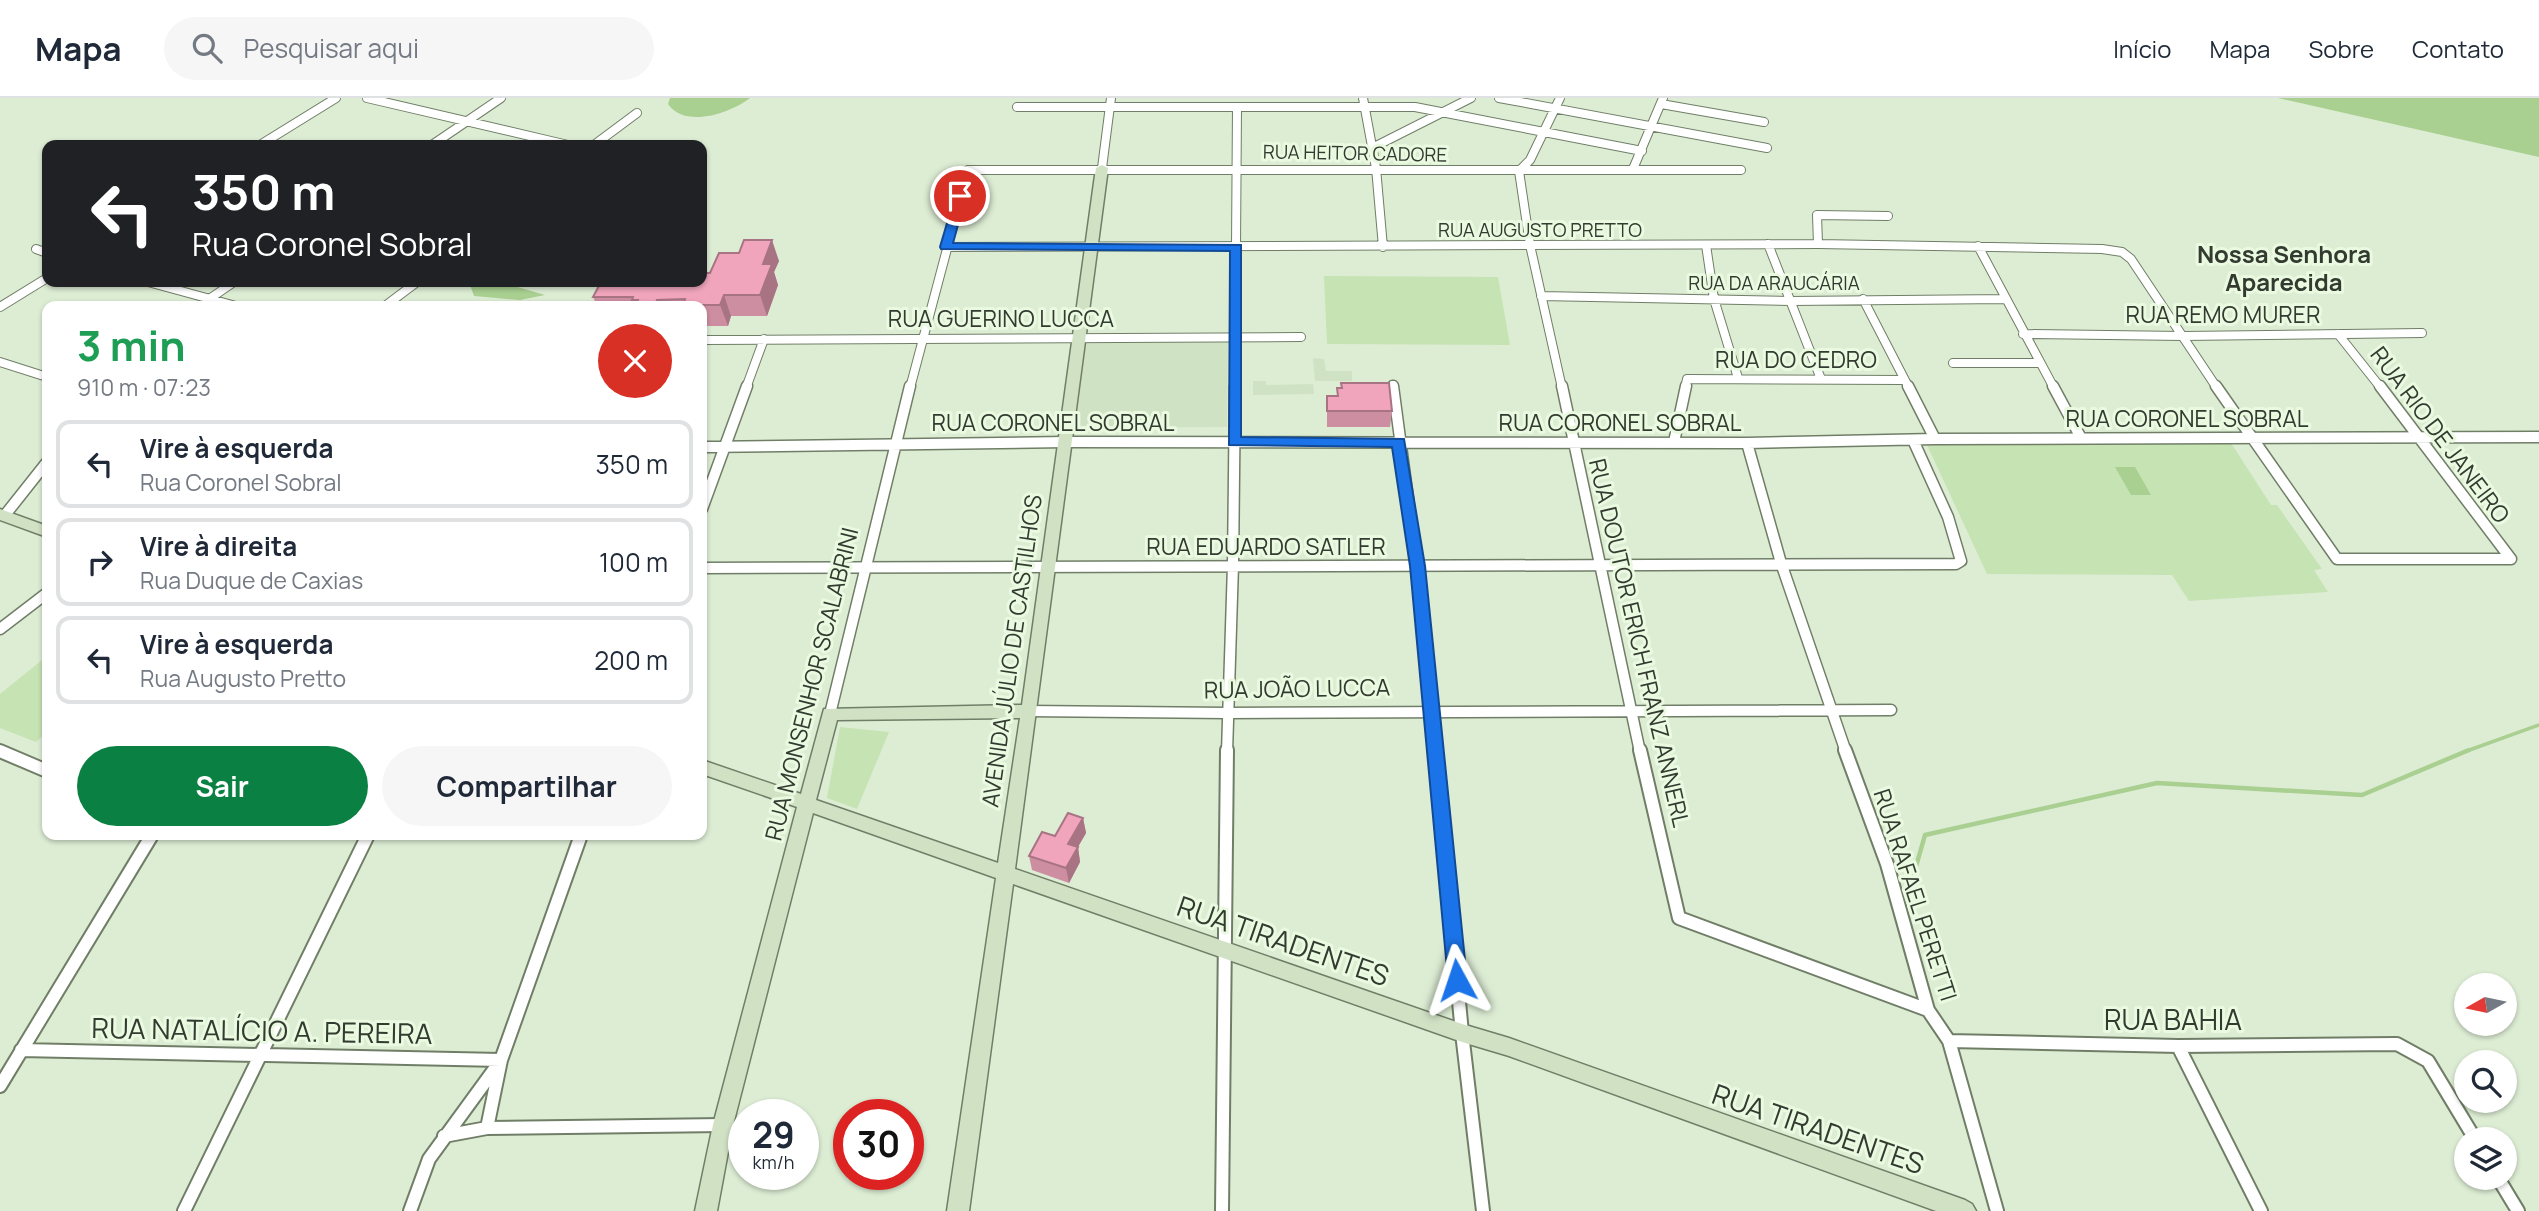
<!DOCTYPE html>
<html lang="pt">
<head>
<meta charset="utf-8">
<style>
	:root { --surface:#fff; --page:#f6f6f7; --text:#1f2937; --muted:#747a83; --line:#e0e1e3; --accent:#0b8043 }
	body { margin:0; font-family:Manrope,sans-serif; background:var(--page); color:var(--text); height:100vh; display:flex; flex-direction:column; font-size:26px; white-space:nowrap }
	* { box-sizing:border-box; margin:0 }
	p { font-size:23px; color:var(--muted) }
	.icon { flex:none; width:38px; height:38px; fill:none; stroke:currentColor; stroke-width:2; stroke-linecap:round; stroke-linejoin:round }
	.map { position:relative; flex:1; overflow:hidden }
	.sheet { position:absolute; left:42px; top:203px; width:665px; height:539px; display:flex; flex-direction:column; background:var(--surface); border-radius:14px; box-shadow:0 2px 5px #0004 }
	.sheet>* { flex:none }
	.top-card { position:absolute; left:42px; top:42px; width:665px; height:147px; border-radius:14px; box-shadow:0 2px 5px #0004; background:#202124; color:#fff; overflow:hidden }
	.needle { width:46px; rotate:261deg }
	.buttons { position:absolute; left:2454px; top:875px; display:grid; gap:14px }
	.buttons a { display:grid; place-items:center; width:63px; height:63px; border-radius:50%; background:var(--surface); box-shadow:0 2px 5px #0004; font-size:35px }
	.speed { position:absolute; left:728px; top:1001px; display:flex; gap:14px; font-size:35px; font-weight:700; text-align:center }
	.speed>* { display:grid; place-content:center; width:91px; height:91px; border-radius:50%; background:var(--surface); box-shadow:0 2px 5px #0004; line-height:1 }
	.speed small { font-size:18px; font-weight:400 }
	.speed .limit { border:10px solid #d22; background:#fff; color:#111 }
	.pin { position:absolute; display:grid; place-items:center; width:60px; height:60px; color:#fff; margin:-30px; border:4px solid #fff; border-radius:50%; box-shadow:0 2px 7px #0007 }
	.me { position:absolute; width:77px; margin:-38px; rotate:355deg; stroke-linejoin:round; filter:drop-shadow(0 0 5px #0008) }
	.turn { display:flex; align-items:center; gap:24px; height:147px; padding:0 35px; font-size:32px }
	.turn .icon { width:91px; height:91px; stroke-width:2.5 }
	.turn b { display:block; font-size:49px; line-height:60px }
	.round { display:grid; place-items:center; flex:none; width:74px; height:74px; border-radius:37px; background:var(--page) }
	.headline { display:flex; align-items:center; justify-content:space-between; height:119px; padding:0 35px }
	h1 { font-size:42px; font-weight:700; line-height:52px; color:#1e9e55 }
	.cta { display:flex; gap:14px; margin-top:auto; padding:14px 35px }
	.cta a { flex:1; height:80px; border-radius:42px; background:var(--accent); color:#fff; font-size:28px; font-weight:700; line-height:80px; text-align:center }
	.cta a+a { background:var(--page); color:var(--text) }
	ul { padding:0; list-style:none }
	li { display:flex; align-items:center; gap:21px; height:88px; margin:0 14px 10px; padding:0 21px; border:4px solid var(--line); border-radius:14px }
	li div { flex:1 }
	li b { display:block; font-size:26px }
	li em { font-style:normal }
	header { display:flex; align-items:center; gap:42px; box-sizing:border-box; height:98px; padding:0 35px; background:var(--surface); border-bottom:2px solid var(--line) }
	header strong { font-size:33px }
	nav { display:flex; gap:38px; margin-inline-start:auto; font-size:24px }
	.search { width:490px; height:63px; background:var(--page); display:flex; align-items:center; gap:18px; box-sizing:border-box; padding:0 24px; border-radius:38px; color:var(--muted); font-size:26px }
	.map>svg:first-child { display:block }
	.built { fill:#cfe3c4 }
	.green { fill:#c6e3b4 }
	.water { fill:#a9cf91 }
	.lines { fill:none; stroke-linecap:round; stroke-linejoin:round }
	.stream-far1 { stroke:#a9cf91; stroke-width:3.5 }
	.stream { stroke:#a9cf91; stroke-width:4.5 }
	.street-far2-casing { stroke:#707e67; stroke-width:10 }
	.street-far1-casing { stroke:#707e67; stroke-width:13 }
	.street-casing { stroke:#707e67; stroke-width:16 }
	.secondary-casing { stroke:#707e67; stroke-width:3 }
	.street-far2 { stroke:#fff; stroke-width:8 }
	.street-far1 { stroke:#fff; stroke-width:10 }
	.street { stroke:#fff; stroke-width:12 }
	.secondary { fill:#d1e1c4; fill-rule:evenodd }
	.wall { fill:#ce8ea2 }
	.shaded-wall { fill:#a87484 }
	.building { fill:#f0a5bc; stroke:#a87484; stroke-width:2 }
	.route { fill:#1a73e8; stroke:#114b97; stroke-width:2 }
	.labels { text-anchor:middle; stroke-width:6; stroke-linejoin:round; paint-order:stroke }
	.far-street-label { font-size:19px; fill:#333a30; stroke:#eafae1 }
	.street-label { font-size:23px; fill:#333a30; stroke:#eafae1 }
	.far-district-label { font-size:24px; font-weight:bold; fill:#333a30; stroke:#eafae1 }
	.near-street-label { font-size:28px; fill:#333a30; stroke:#eafae1 }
</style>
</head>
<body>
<header>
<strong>Mapa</strong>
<div class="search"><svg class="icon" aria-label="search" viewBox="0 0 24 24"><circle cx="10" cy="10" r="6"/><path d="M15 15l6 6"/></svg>Pesquisar aqui</div>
<nav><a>Início</a><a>Mapa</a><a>Sobre</a><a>Contato</a></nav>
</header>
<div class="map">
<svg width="2539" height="1113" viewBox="0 0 2539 1113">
	<rect width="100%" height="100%" fill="#ddedd4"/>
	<path class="built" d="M1228 243 1227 329 1071 330 1081 245Z
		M1313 260 1324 261 1326 273H1352V283H1315Z
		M1253 283H1266V287L1313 286 1314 296 1253 297Z"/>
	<path class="green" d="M1324 178 1498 179 1510 247 1327 246Z
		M2142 344 2231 345 2271 407H2277L2322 471 2314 472 2328 494 2189 503 2172 477 1987 476 1927 347Z
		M47 558V634L36 644 0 630V596Z
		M840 629 889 634 857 711 827 700Z"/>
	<path class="water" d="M670 0H750C731 15 685 31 668 6Z
		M2278 0H2539V59Z
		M469 184H500L545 197 520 202 474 198Z
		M2115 369H2135L2151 397H2131Z"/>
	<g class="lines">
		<path class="stream-far1" d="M2464 654 2539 627"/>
		<path class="stream" d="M1911 786 1925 737 2157 685 2362 697 2469 652"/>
		<g class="street-far2-casing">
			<path id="street-far2" d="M367 0 568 47
				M1363 0 1376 70 1383 149
				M1499 0 1767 50
				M1661 6 1764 24
				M1017 9H1415L1642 53
				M260 47 336 0
				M432 47 501 0
				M594 47 637 15
				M1372 50 1471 0
				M1102 70 1111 0
				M1633 71 1663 0
				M1519 73 1530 147 1562 290
				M1519 73 1530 62 1560 0
				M1768 146 1821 281
				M1818 146 1817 117 1888 118
				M1706 147 1714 201 1738 280
				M1978 148 2054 290
				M945 149 1818 146 2102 151 2122 154 2131 161 2217 290
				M36 151 47 155
				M148 184 236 208
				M1541 198 1791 203 2006 201
				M1863 201 1909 290
				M199 208 234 184
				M385 208 417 184
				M0 209 47 180
				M2023 236 2183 238 2422 235
				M2338 236 2381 290
				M702 242 1301 239
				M0 264 47 279
				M1953 265H2040
				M1393 287V290
				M746 290 764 241
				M910 290 968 72H1741
				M1235 290 1237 9
				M1685 290 1687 281 1904 282"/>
		</g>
		<g class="street-far1-casing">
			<path id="street-far1" d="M1393 288 1417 468 1435 654
				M1562 288 1640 654
				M1908 288 1935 341
				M2053 288 2081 340
				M2216 288 2337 461H2511
				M2380 288 2511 461
				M1674 344 1686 288
				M1747 345 1781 465 1846 654
				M702 349 1066 344 1747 345 1935 341 2539 339
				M702 411 747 288
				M5 417 47 364
				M702 470 1956 466 1961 463 1948 419 1913 342
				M0 531 47 495
				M1028 613 1227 615 1891 612
				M830 616 910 288
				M0 653 3 654
				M1227 654 1233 467 1235 288"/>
		</g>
		<g class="street-casing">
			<path id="street" d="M1435 652 1462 935 1483 1113
				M1640 652 1679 820 1928 912
				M1845 652 1887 766 1928 912 1949 943 1997 1113
				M0 653 47 673
				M1949 943 2178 948 2397 946 2428 963 2475 1041
				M2178 948 2261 1113
				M21 952 501 962
				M0 988 152 737
				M487 1030 723 1027
				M444 1038 487 1030 501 962 581 737
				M2498 1080 2518 1113
				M184 1113 368 737
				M410 1113 429 1061 499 965
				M1222 1113 1227 652"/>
		</g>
		<g class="secondary-casing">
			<path id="secondary" d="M1102 67 1108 70 1015 771 1462 926 1509 940 1965 1102 1972 1106 1976 1113H1936L1509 958 1462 944 1013 786 969 1113H947L996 780 813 715 733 1027 717 1113H695L713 1027 797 709 702 676V662L801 696 824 611 1022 607 1096 70ZM1020 620 998 765 816 702 837 622Z
				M0 411 47 428V439L0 422Z"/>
		</g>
		<use href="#street-far2" class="street-far2"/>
		<use href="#street-far1" class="street-far1"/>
		<use href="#street" class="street"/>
		<use href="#secondary" class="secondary"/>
	</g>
	<path class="wall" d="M779 163 774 174 778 187 767 218H731L728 228H702V208H597L593 199 710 175Z
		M1341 285 1392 313 1390 329H1327V298H1337V290H1341Z
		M1083 720 1086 735 1078 749 1080 764 1069 785 1032 772 1029 758 1055 738Z"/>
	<path class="shaded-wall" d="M702 108 706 119 702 129Z
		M772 142 779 163 774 174 778 187 767 218 760 197 763 166Z
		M724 197 731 218 728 228 720 207Z
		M1083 720 1086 735 1072 759 1078 749 1080 764 1069 785 1066 770 1068 746Z"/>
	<path class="building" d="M744 142H772L763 166H772L760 197H724L720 207H683L685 201 657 202 655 207H636L638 202H632L633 199H593L601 184H702V175H710L719 155H739Z
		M1341 285H1389L1392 313H1327V298H1338L1337 290H1342Z
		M1068 715 1083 720 1068 746 1078 749 1066 770 1029 758 1042 734 1055 738Z"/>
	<path class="route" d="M960 94 966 98 953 145 1241 147V339L1404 341 1425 468 1467 882 1464 888 1457 890 1451 888 1448 882 1410 468 1392 349 1229 347 1230 153 941 151 940 149 955 98Z"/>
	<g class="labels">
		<g class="far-street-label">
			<text transform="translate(1355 55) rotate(1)" y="7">RUA HEITOR CADORE</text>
			<text x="1540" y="139">RUA AUGUSTO PRETTO</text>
			<text x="1774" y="192">RUA DA ARAUCÁRIA</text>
		</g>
		<g class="street-label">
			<text x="2223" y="225">RUA REMO MURER</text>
			<text x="1001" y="229">RUA GUERINO LUCCA</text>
			<text x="1796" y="270">RUA DO CEDRO</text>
			<text x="2187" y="329">RUA CORONEL SOBRAL</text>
			<text x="1053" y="333">RUA CORONEL SOBRAL</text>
			<text x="1620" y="333">RUA CORONEL SOBRAL</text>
			<text transform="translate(2440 337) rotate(53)" y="8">RUA RIO DE JANEIRO</text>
			<text x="1266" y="457">RUA EDUARDO SATLER</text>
			<text transform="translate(1639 545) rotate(77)" y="8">RUA DOUTOR ERICH FRANZ ANNERL</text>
			<text transform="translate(1012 553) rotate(-82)" y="8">AVENIDA JÚLIO DE CASTILHOS</text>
			<text transform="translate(812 586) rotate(-76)" y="8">RUA MONSENHOR SCALABRINI</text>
			<text transform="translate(1297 591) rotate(-1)" y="8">RUA JOÃO LUCCA</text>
			<text transform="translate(1915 797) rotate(72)" y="8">RUA RAFAEL PERETTI</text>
		</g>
		<g class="far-district-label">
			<text x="2284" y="165">Nossa Senhora<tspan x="2284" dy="28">Aparecida</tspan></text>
		</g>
		<g class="near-street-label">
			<text transform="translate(1283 843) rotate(19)" y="10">RUA TIRADENTES</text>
			<text x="2173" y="932">RUA BAHIA</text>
			<text transform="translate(262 933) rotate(1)" y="10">RUA NATALÍCIO A. PEREIRA</text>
			<text transform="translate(1818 1031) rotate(19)" y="10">RUA TIRADENTES</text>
		</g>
	</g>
</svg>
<div class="buttons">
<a><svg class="needle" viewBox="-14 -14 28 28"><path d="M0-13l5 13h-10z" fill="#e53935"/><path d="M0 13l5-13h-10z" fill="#747a83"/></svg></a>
<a><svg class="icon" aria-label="search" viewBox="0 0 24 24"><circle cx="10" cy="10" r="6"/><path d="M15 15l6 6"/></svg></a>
<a><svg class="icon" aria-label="layers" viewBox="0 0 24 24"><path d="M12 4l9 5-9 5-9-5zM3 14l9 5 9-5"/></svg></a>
</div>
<div class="speed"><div>29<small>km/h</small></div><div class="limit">30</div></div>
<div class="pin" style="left:960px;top:98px;background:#d93025"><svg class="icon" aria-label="arrive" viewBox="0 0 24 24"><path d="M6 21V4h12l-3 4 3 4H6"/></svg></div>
<svg class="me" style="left:1457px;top:882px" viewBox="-20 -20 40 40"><path d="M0-17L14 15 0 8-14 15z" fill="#1a73e8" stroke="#fff" stroke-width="4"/></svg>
<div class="top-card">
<div class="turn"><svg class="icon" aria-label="left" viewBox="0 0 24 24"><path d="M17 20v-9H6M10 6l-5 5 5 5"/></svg><div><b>350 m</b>Rua Coronel Sobral</div></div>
</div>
<section class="sheet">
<div class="headline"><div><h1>3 min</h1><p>910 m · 07:23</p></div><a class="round" style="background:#d93025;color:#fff"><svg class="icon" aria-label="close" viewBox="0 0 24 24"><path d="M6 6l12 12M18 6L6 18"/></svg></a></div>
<ul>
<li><svg class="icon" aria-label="left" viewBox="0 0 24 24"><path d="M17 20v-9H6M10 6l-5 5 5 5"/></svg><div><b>Vire à esquerda</b><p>Rua Coronel Sobral</p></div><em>350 m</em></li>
<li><svg class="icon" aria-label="right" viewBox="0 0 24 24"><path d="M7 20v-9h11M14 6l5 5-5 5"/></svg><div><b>Vire à direita</b><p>Rua Duque de Caxias</p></div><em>100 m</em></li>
<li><svg class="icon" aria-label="left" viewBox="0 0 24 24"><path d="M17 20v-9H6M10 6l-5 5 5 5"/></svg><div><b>Vire à esquerda</b><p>Rua Augusto Pretto</p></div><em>200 m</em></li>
</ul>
<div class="cta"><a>Sair</a><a>Compartilhar</a></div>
</section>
</div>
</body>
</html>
